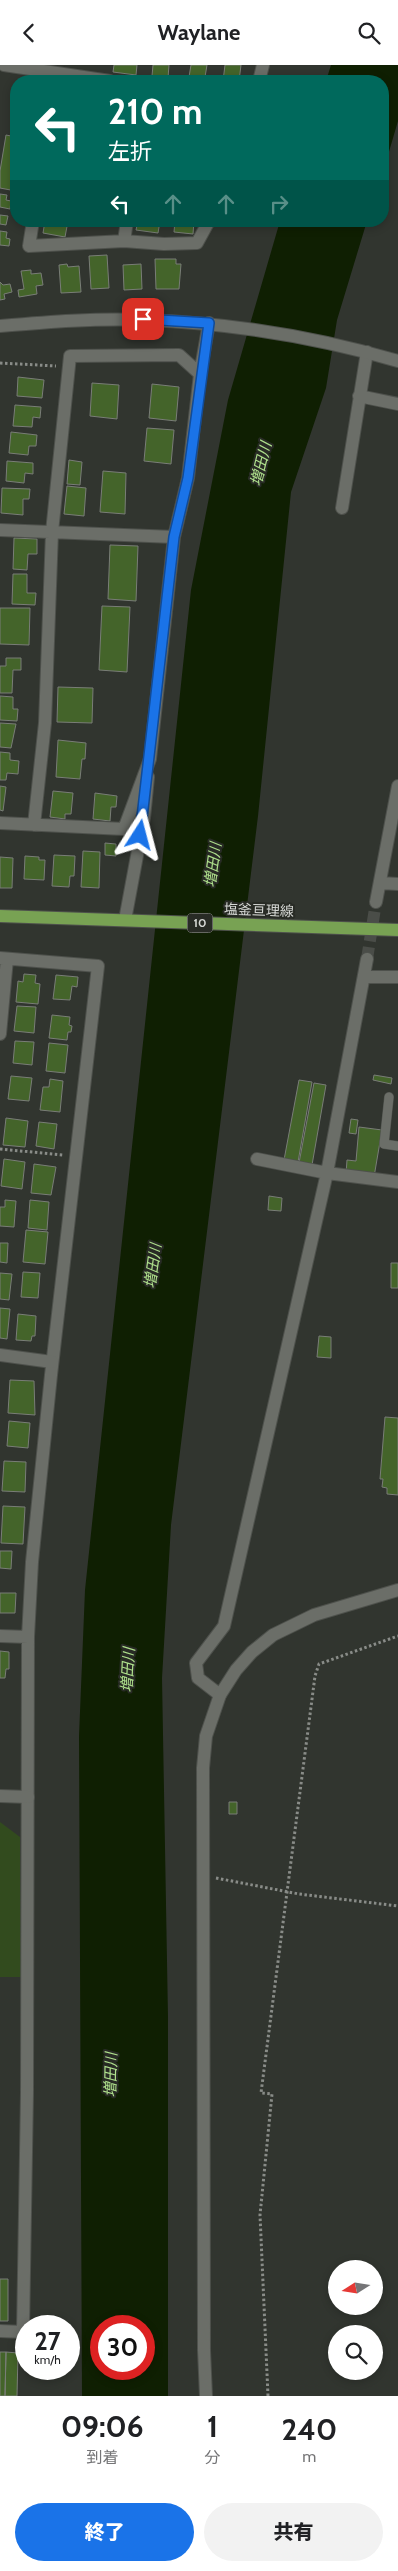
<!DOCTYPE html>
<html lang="ja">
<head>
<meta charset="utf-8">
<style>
	:root { --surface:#fff; --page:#f2f2f2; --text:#202124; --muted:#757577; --accent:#1a73e8 }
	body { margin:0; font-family:Cabin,"Noto Sans JP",sans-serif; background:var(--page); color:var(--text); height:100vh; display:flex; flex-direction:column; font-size:19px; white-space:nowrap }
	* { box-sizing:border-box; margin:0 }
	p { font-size:16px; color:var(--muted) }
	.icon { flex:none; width:28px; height:28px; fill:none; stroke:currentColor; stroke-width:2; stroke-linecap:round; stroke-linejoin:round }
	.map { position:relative; height:2331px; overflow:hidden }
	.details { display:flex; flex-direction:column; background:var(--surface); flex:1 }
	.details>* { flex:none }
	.guide { position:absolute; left:10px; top:10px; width:379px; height:152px; border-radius:20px; box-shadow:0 2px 8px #0003; background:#00695c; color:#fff; overflow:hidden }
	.needle { width:32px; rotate:258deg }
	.buttons { position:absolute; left:328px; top:2195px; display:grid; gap:10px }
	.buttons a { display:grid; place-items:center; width:55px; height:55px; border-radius:50%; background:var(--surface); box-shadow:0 2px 8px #0003; font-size:25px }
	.speed { position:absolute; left:15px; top:2250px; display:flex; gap:10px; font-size:25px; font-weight:700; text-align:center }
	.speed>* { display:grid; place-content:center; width:65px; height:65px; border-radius:50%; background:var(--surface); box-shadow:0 2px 8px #0003; line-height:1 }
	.speed small { font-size:12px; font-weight:400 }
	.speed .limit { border:8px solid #d22; background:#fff; color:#111 }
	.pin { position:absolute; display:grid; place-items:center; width:42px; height:42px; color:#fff; margin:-21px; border-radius:10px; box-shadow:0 2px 8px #0006 }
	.me { position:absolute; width:55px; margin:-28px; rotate:9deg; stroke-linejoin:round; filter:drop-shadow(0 0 4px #0008) }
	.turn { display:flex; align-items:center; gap:18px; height:105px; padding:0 15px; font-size:22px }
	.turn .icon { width:65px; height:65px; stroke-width:2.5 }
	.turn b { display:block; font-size:35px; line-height:42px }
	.lanes { display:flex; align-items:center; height:48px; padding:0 15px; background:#0003; justify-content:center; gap:25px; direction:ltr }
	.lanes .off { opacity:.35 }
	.eta { display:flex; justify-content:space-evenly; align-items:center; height:85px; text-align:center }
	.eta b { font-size:30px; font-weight:800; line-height:35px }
	.action { display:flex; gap:10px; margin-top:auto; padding:10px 15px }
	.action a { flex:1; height:58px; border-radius:30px; background:var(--accent); color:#fff; font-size:20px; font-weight:800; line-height:58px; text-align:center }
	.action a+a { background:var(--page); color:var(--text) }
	header { display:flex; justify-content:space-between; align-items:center; height:65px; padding:0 15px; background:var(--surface); font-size:22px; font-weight:800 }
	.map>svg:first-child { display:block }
	.green { fill:#324b1e }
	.water { fill:#0f1f02; fill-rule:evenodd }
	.building { fill:#44642a; stroke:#797d77 }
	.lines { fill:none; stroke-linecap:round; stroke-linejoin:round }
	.minor-tunnel { stroke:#4a4d48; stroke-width:12; stroke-dasharray:12 6; stroke-linecap:butt }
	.service-casing { stroke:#4e514c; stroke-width:10 }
	.minor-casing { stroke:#4e514c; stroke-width:14 }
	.tertiary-casing { stroke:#4e514c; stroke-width:14 }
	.primary-casing { stroke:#4e514c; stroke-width:14 }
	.path { stroke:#898c88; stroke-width:3; stroke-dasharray:2.5 2.5; stroke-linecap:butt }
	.service { stroke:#6b6e68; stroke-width:9 }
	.minor { stroke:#6b6e68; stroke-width:12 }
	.tertiary { stroke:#6b6e68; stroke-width:12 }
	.primary { stroke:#78a253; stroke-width:12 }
	.route-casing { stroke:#114b97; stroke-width:12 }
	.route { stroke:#1a73e8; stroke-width:9 }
	.labels { text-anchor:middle; stroke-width:4; stroke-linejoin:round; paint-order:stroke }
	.shield { fill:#282b25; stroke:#a2a4a0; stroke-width:1 }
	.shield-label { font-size:12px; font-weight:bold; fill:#d6d8d5 }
	.street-label { font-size:14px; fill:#d6d8d5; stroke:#282b25 }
	.water-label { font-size:15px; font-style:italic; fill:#b0e28d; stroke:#282b25 }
</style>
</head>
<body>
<header><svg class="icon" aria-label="back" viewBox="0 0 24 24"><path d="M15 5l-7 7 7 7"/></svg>Waylane<svg class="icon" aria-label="search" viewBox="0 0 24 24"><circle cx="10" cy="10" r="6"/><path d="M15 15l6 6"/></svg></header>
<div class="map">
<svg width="398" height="2331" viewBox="0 0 398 2331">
	<rect width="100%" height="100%" fill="#31352f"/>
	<path class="green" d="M0 1757 20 1772 21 1912H0Z"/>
	<path class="water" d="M331 0H398V56L383 107 382 16H326Z
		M280 156H367L337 255 326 323 291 427 258 751 171 1460 162 1613 168 1952V2331H82L79 1671 85 1525 191 525 228 335ZM101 2261H144V2304H101Z"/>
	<path class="building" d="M114 0H137L136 10 113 7Z
		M153 0H169L168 13 152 11Z
		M191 0H207L205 12H189Z
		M225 0H241L239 16H223Z
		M6 70 16 72V126L0 123V106Z
		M0 129 7 130 6 135 11 136 10 144 0 142Z
		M0 150 8 151 6 160 0 159Z
		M45 156H68L65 172 43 168Z
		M82 156H101V161Z
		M138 156H160L158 168 136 165Z
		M175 156H194L193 169 174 167Z
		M0 166 7 167 6 173 10 174 9 181 0 180Z
		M107 190 109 223 91 224 89 191Z
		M155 194H176V199H181L179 224H156Z
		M67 199 68 202 79 201 81 227 61 228 59 200Z
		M141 199 142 224 124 225 123 200Z
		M31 205V209L41 208 43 220 36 221 37 229 19 232 18 225 24 224 21 206Z
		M0 217 3 220 10 219 12 227 4 229 5 234 0 235Z
		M18 312 44 315 42 333 17 331Z
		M92 318 119 320 117 354 90 351Z
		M152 319 179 322 176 356 149 353Z
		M15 340 41 342 40 353 33 352 32 362 13 361Z
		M147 363 174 365 171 399 144 396Z
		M11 367 37 370 36 381H29L28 390 9 388Z
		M69 395 82 397 80 420 67 419Z
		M7 396 33 398V409L25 408 24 418 6 416Z
		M103 406 126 408 125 449 100 447Z
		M67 421 86 423 84 451 64 449Z
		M2 423 30 424 29 434H23V450L1 448Z
		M14 473 37 474V489H28L27 505 13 504Z
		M110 480 138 481 136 536 108 534Z
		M13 509H27V528H36L35 540 12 539Z
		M102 541 130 542 127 607 99 605Z
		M0 543H30L29 580 0 579Z
		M6 593H21V605H13L12 628H0V601H6Z
		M58 622 93 623 92 658 57 657Z
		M0 631 13 632V644H18L17 656 0 655Z
		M0 658 16 659 11 683 0 682Z
		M58 675 86 678 85 694H82L80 714 56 712Z
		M0 687 10 688V695L19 696 18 709 7 708 6 715H0Z
		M0 721 6 722 3 746 0 745Z
		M53 726 73 728 71 749H65V754L50 752Z
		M95 728 117 731 116 742H111L110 756 93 754Z
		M105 778 116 779V791L105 790Z
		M83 786 100 787 99 823 81 822Z
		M54 790 75 791 74 811H70L69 822 52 821Z
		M25 791 39 792V795H45L44 815 24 814Z
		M0 792 13 793 12 823H0Z
		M24 909 36 910 35 918 40 919 38 939 16 937 18 916 23 917Z
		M56 910 78 912 77 922 72 921 70 935 53 934Z
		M17 941 36 942 34 968 14 966Z
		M52 950 70 952 69 960 72 961 71 967H68L67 975 49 973Z
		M15 976 34 977 32 1000 13 998Z
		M49 978 68 980 65 1008 46 1006Z
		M374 1010 392 1013 391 1019 373 1015Z
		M11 1011 32 1013 29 1036 8 1034Z
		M50 1014 63 1016 60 1047 40 1045 43 1022H49Z
		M299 1015 312 1017 298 1097 284 1095Z
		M314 1018 326 1020 312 1100 299 1098Z
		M6 1053 28 1056 25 1082 3 1080Z
		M351 1054 358 1055 356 1069 349 1068Z
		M39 1057 57 1059 54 1084 36 1081Z
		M359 1062 382 1065 374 1112 346 1109 347 1095 356 1096Z
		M4 1094 25 1097 22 1124 1 1121Z
		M34 1099 56 1102 51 1130 31 1128Z
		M269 1131 282 1133 281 1146 268 1145Z
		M5 1135 16 1136 14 1162 0 1161V1142H5Z
		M30 1135 49 1137 47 1165 28 1163Z
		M26 1165 48 1167 45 1199 23 1197Z
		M0 1178H8L7 1198 0 1197Z
		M391 1198H398V1223H391Z
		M23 1207 40 1208 38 1233 21 1232Z
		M0 1208 12 1209 9 1235 0 1234Z
		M0 1243 10 1244 7 1274 0 1273Z
		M18 1249 36 1251 35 1271H32L31 1276 16 1275Z
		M319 1271 331 1272V1293L317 1292Z
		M10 1315 34 1316 35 1350 8 1348Z
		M385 1352 398 1353V1430L387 1429V1423L382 1422 383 1414H380Z
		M9 1356 30 1358 28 1383 7 1381Z
		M4 1396 26 1397 25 1427 2 1426Z
		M3 1441 25 1442 23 1479 1 1478Z
		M0 1486H12L11 1504 0 1503Z
		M0 1528H16L15 1548H0Z
		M0 1586 9 1587V1604H6L5 1613H0Z
		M229 1737H237V1749H229Z
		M0 2214H8V2256H0Z
		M0 2287H6L5 2331H0Z
		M6 2287 18 2288 17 2331H5Z"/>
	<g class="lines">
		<path class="minor-tunnel" d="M367 894 376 837"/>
		<g class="service-casing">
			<path id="service" d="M389 1032 384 1079 398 1081"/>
		</g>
		<g class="minor-casing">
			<path id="minor" d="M4 0 110 16
				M259 16 263 0
				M33 156 29 181 124 176 164 179 197 178 209 156
				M124 176 127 156
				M200 309 209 258
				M359 331 398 339
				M342 443 367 287
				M0 465 174 472 150 694 124 764 0 758
				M34 760 45 658 52 467 70 291 179 290 200 309 188 413 174 472
				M380 818 398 819
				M376 837 398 721
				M125 855 144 753 148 712
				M0 893 98 901 51 1310 32 1497 28 1572 27 2028 23 2267 0 2266
				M364 912H398
				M0 969 7 894
				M257 1094 327 1108 398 1117
				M0 1571 28 1572
				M220 1630 198 1613 196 1598 224 1561 327 1108 367 894"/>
		</g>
		<g class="tertiary-casing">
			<path id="tertiary" d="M0 261C48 257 96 253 144 255 230 258 316 272 398 296
				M0 1290 52 1297
				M0 1731 28 1732
				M206 2331 204 2285 203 1703 206 1671 220 1630 236 1605 252 1587 273 1570 314 1550 398 1525"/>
		</g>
		<g class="primary-casing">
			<path id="primary" d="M0 851 398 865"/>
		</g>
		<path class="path" d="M0 298 56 301
			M0 1084 63 1090
			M216 1813 299 1829 398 1841
			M268 2331 260 2150 272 2029 261 2028 315 1611 319 1599 398 1571"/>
		<use href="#service" class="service"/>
		<use href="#minor" class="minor"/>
		<use href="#tertiary" class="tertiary"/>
		<use href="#primary" class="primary"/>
	</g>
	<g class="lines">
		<g class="route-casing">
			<path id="route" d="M140 770 174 472 188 413 209 258 143 254"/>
		</g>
		<use href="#route" class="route"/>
	</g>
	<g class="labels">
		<rect class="shield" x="187.5" y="848.5" width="25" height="19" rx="4"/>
		<g class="shield-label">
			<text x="200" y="862">10</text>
		</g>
		<g class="street-label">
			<text transform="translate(259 845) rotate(2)" y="5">塩釜亘理線</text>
		</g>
		<g class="water-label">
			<text transform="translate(261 399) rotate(-76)" y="5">増田川</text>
			<text transform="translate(213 800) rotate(-82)" y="5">増田川</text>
			<text transform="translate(153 1201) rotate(-82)" y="5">増田川</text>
			<text transform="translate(128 1605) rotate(-87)" y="5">増田川</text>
			<text transform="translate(111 2010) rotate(-89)" y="5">増田川</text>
		</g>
	</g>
</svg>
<div class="buttons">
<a><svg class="needle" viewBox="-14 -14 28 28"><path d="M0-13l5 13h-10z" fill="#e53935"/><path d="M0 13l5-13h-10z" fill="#757577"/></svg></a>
<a><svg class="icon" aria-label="search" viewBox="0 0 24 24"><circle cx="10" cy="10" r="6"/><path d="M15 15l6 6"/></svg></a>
</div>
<div class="speed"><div>27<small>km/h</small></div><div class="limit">30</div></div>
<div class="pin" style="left:143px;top:254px;background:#d93025"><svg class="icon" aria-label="arrive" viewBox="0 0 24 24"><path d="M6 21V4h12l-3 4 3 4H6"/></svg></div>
<svg class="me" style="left:140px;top:770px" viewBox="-20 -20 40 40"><path d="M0-17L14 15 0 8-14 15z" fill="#1a73e8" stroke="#fff" stroke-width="4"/></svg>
<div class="guide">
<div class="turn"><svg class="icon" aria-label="left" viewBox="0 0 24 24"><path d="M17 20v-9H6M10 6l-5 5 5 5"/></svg><div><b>210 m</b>左折</div></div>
<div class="lanes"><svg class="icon" aria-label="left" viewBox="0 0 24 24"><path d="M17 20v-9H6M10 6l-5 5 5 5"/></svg><svg class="icon off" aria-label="ahead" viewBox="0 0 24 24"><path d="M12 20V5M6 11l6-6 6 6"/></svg><svg class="icon off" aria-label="ahead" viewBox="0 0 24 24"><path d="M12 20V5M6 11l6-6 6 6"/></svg><svg class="icon off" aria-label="right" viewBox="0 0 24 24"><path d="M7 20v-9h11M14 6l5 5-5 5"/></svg></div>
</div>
</div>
<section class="details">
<div class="eta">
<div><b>09:06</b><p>到着</p></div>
<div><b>1</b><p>分</p></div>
<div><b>240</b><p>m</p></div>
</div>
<div class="action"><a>終了</a><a>共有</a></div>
</section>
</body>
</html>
